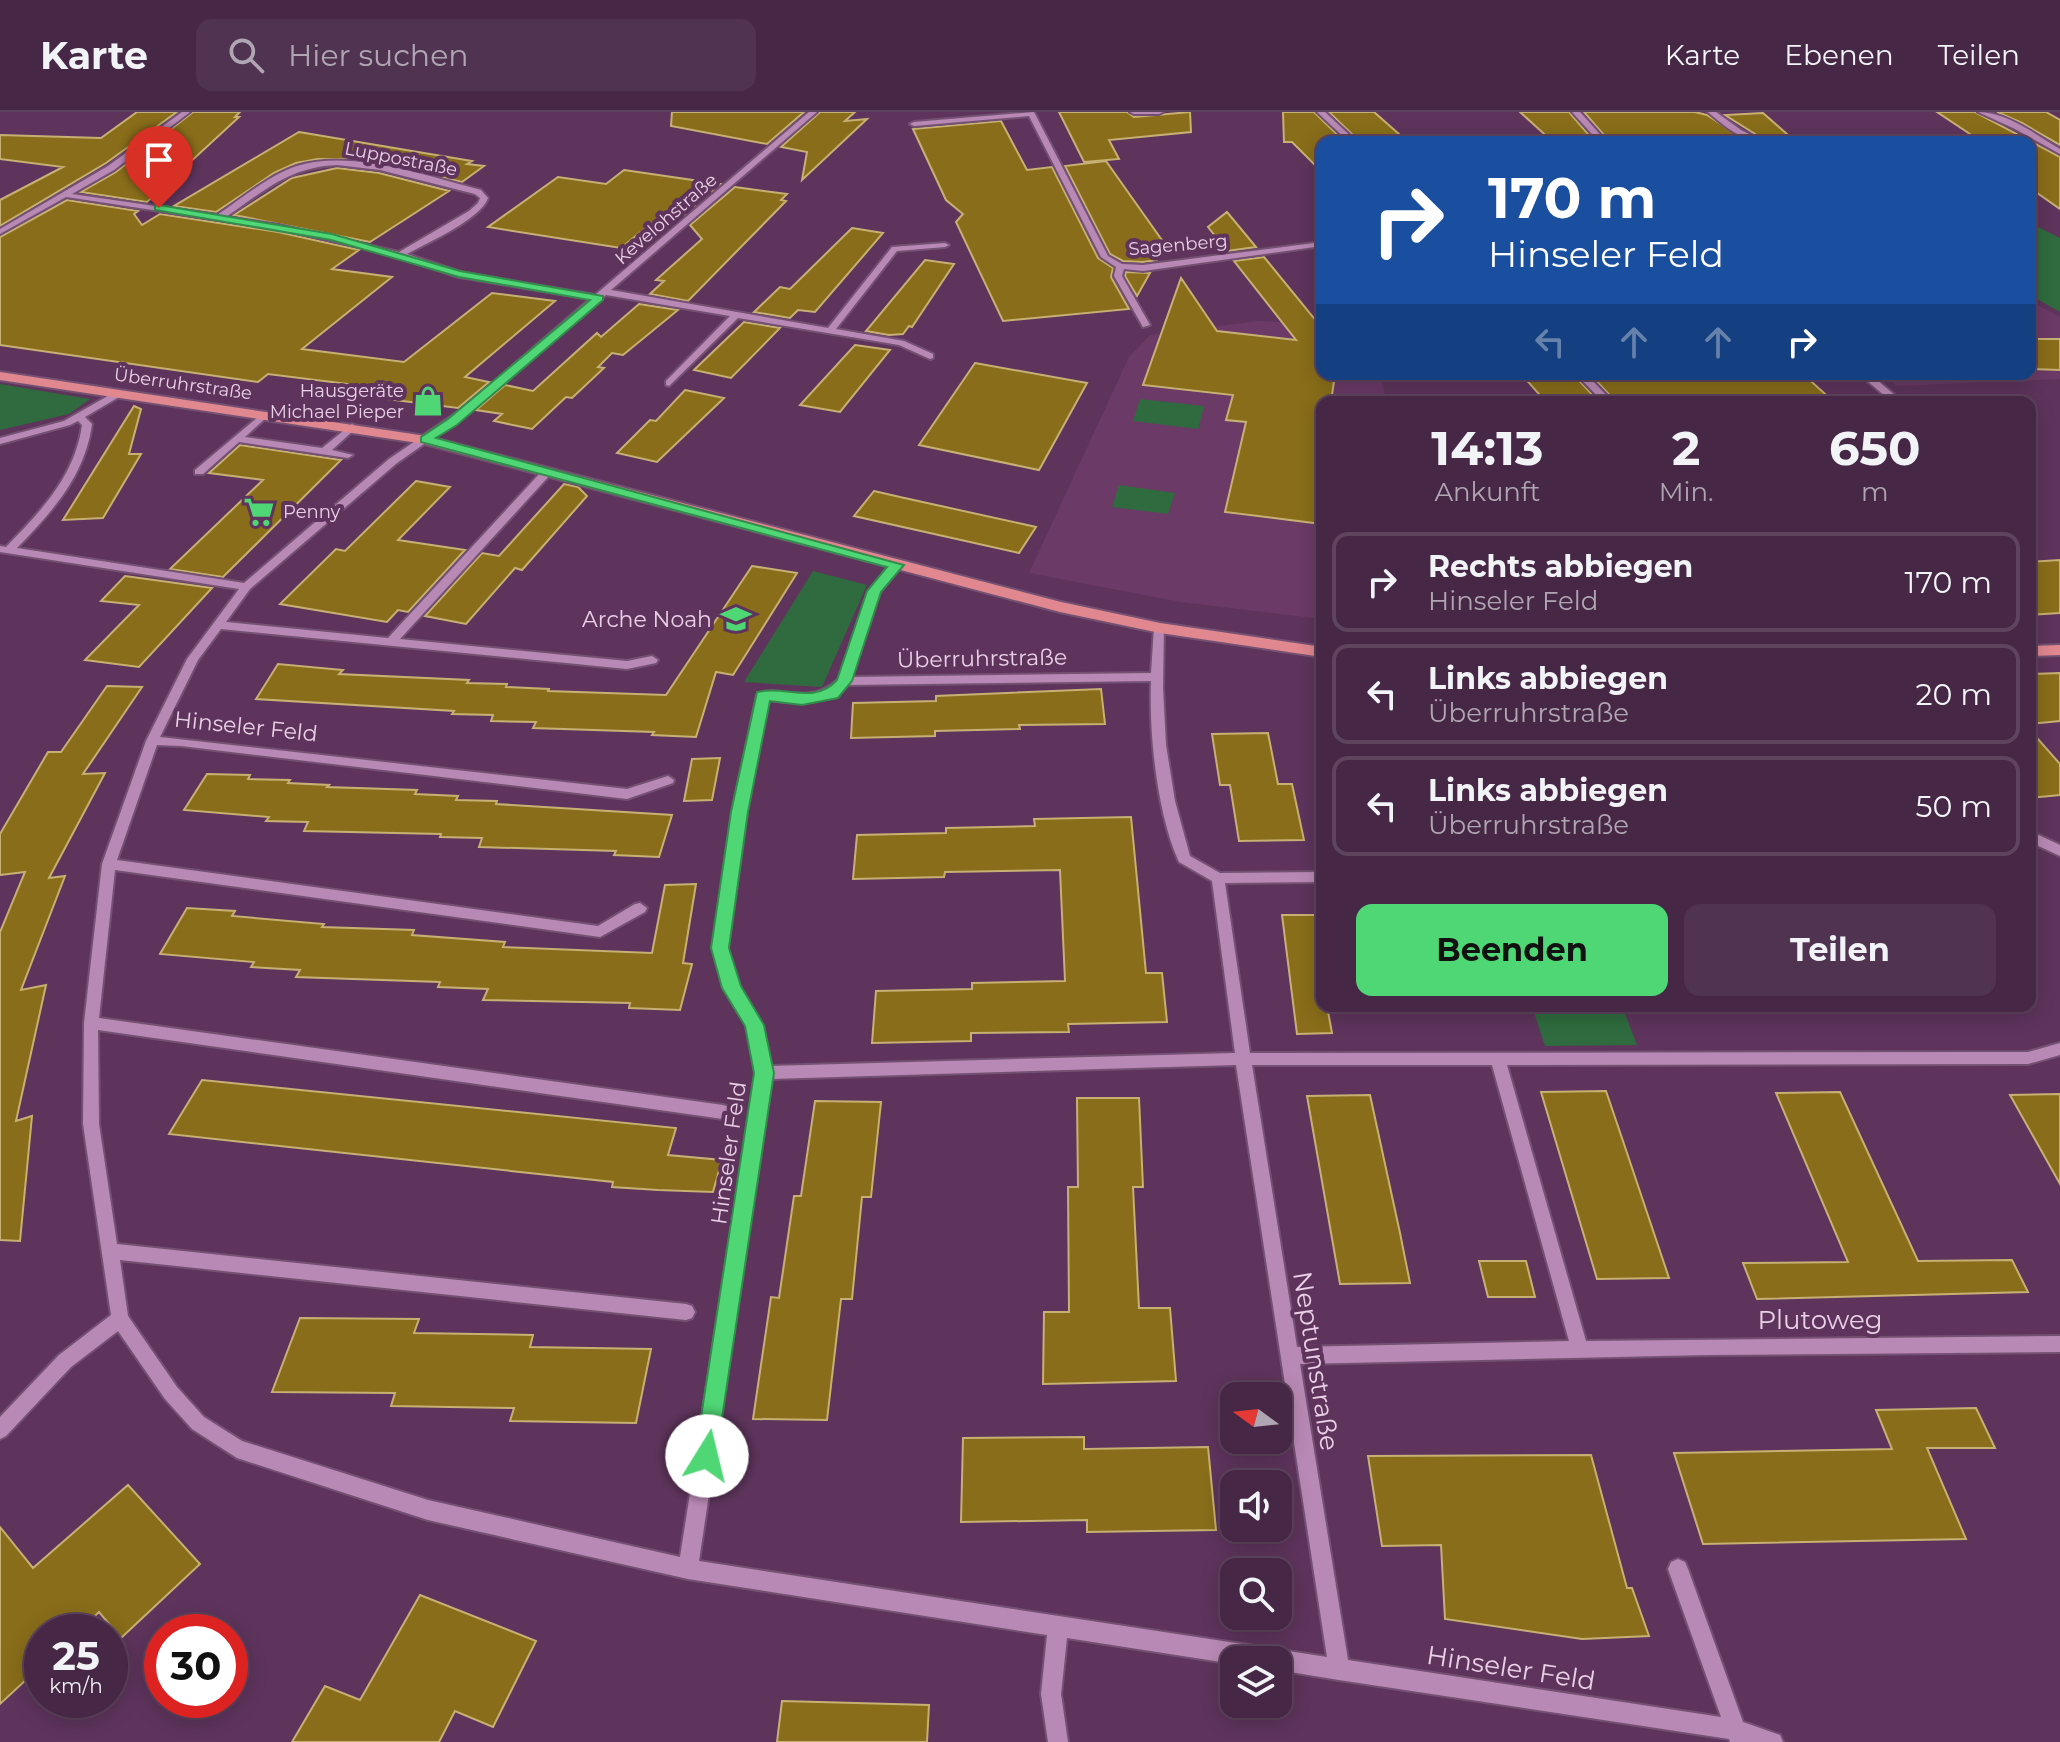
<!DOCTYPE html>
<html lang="de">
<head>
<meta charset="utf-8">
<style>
	:root { --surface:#462745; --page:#503350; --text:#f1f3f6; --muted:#b0a5b3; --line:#5e445e; --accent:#4fd675 }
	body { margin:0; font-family:Montserrat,sans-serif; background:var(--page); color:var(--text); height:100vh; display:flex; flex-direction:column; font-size:30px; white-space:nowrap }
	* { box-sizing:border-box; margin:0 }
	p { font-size:26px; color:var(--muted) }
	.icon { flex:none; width:44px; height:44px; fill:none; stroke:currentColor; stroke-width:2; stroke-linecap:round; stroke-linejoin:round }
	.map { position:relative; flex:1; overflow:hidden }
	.sheet { position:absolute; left:1316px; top:284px; width:720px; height:616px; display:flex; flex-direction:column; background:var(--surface); border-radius:16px; box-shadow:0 4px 20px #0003,0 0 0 2px var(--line) }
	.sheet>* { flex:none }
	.banner { position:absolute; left:1316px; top:24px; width:720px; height:244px; border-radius:16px; box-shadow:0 4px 20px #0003,0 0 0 2px var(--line); background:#1a4fa0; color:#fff; overflow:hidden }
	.needle { width:52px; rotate:285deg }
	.tools { position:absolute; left:1220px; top:1270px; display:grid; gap:16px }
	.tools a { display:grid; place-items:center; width:72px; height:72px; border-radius:16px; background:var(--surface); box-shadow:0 4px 20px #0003,0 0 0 2px var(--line); font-size:40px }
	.speed { position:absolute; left:24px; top:1502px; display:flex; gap:16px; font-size:40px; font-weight:700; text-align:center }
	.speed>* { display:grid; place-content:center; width:104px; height:104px; border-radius:50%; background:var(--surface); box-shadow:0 4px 20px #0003,0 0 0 2px var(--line); line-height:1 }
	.speed small { font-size:20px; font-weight:400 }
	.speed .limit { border:12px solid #d22; background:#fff; color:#111 }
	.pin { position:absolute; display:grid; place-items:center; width:68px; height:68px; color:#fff; margin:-82px -34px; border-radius:50% 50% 50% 0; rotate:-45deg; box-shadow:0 0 8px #0007 }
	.pin .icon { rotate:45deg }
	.me { position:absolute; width:88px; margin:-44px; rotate:9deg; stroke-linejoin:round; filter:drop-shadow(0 0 6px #0008) }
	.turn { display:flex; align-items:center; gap:28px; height:168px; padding:0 40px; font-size:36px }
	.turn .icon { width:104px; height:104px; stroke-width:2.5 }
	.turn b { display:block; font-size:56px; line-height:68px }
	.lanes { display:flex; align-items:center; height:76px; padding:0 40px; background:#0003; justify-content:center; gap:40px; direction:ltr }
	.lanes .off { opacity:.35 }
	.eta { display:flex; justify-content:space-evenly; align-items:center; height:136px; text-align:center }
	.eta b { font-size:48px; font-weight:700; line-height:56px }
	.action { display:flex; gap:16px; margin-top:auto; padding:16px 40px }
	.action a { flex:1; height:92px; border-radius:16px; background:var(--accent); color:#111; font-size:32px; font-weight:700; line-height:92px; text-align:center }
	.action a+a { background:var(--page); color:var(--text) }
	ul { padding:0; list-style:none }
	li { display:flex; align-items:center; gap:24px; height:100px; margin:0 16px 12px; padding:0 24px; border:4px solid var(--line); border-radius:16px }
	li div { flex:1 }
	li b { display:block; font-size:30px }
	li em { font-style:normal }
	header { display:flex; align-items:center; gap:48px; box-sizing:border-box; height:112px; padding:0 40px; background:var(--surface); border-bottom:2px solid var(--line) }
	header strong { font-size:38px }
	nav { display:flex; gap:44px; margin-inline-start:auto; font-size:28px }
	.search { width:560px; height:72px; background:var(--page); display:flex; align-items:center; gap:20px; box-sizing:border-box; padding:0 28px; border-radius:16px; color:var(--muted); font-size:30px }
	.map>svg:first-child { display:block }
	.built { fill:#6b3a67 }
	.green { fill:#2f6b3e }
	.building { fill:#896d1a; stroke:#c7b073; stroke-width:2 }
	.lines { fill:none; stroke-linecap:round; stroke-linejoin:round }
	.minor-casing { stroke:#745172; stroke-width:4 }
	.major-casing { stroke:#745172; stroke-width:4 }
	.minor { fill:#b989b5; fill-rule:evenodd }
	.major { fill:#e1878f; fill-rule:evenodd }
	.route { fill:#4fd675; stroke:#338b4c; stroke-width:2 }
	.labels { text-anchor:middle; stroke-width:8; stroke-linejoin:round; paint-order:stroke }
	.far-street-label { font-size:18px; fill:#ead0e7; stroke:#5e345c }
	.far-poi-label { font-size:18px; fill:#ead0e7; stroke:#5e345c; text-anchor:end }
	.poi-label { font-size:22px; fill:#ead0e7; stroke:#5e345c; text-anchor:end }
	.street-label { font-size:22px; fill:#ead0e7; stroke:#5e345c }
	.near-street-label { font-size:26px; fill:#ead0e7; stroke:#5e345c }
</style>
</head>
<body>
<header>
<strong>Karte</strong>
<div class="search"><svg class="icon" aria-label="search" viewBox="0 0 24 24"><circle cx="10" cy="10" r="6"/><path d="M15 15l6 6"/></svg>Hier suchen</div>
<nav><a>Karte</a><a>Ebenen</a><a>Teilen</a></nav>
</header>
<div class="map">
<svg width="2060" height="1630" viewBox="0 0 2060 1630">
	<rect width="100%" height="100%" fill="#5e345c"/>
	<path class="built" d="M2030 189 2060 205V267L1897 274 1883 262H2030Z
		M1258 209 1322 212V262H1381L1386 290H1322V507L1181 490 1029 461 1129 245 1150 223Z"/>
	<path class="green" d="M2030 111 2060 126V200L2030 183Z
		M0 272 90 287 69 302 0 318Z
		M1140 287 1204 294 1198 317 1133 309Z
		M1119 373 1175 381 1168 402 1112 395Z
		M813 459 867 473 822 575 744 570Z
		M1532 894H1622L1637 933 1545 934Z"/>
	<path class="building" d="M137 0H177L106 51 0 114V88L63 55 0 47V23L101 26Z
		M193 0H240L235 5H239L147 90 81 80 116 60Z
		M672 0H804L767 32 671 14Z
		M820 0H855L845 9 867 7 802 68 807 40 781 35Z
		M1059 0H1127L1134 5 1190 0 1191 20 1109 28 1119 47 1084 50Z
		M1283 0H1314L1345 30H1322V60L1292 30H1284Z
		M1329 0H1374L1408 30H1360Z
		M1520 0H1569L1595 30H1553Z
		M1584 0H1695L1707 3 1748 30H1610Z
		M1937 0H1975L2060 45V97L2030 76V30H1982Z
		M1997 0H2046L2060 8V33L2022 11Z
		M1763 1 1796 30H1768L1725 3Z
		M1001 9 1027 58 1052 55 1098 146 1113 156 1111 165 1129 197 1003 209 956 110 963 102 946 88 913 17Z
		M299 20 472 49 467 52 484 54 462 70 365 47H318L296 51 274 61 216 100 174 94Z
		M1106 49 1171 141 1160 142 1157 148 1143 150 1123 149 1110 142 1065 54Z
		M337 56 379 61 449 79 370 130 234 103 292 66Z
		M624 58 720 72 682 104 673 94 621 136 488 115 558 65 606 72Z
		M735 75 787 82 781 88 786 89 688 189 650 182 664 169 656 168 702 127 690 113Z
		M67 88 138 99 134 102 142 113 160 102 278 120 359 138 332 157 392 165 302 237 404 250 492 181 555 189 465 265 489 270 458 296 379 286 388 277 268 262 258 270 0 233V125Z
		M1227 100 1256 135 1227 139 1208 115Z
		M852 116 883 121 815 200 798 198 790 206 754 200 780 175 790 177Z
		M1264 145 1322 216V262H1335L1331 290H1322V412L1225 400 1246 310 1226 308 1233 283 1143 273 1181 166 1217 219 1296 228 1234 149Z
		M925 148 954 152 912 215 909 214 903 222 889 223 866 219Z
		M1126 160 1150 161 1137 184 1125 164Z
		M639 192 678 198 623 243 612 241 598 255 604 256 572 286 566 285 532 317 494 309 502 302 476 298 505 273 533 279 597 221 601 225Z
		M744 210 780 216 731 266 694 258Z
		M2030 227H2060V258L2030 257Z
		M855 233 890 238 840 300 800 293Z
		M975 251 1087 271 1039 358 919 333Z
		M1521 262H1573L1599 290H1546Z
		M1590 262H1803L1834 290H1776L1770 284 1727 290H1616Z
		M685 278 724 286 657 350 617 341 650 308 656 309Z
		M134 294 141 297 129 342H141L103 406 63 408Z
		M240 333 341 348 223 465 170 457 263 368 209 361Z
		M416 369 450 375 398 428 465 438 408 500 398 498 387 510 280 492 336 437 345 439Z
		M564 372 578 375 587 384 522 458 515 456 466 512 425 504 482 441 499 444Z
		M874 379 900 385 1036 415 1019 441 854 404Z
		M2060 448V501L2030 503V450Z
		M752 454 797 461 733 563 716 560 696 625 652 623 654 620 533 616 536 610 491 609 493 603 452 602 454 599 256 587 278 552 343 558 339 562 469 568 467 571 507 572 506 575 549 577 548 579 666 583Z
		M125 464 212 476 139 555 85 548 139 493 101 489Z
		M2060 561V609L2030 612V562Z
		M107 574 142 575 83 662 105 661 49 766 65 764 21 878 46 873 16 1009 32 1004 20 1129 0 1128V820L25 760 0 763V722L48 640H61Z
		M1101 577 1105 612 1019 613 1020 617 935 619V624L851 626 853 591 936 589V584Z
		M2030 618 2060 652V683L2030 686Z
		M1268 621 1278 672H1292L1304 728 1239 729 1230 673H1220L1212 622Z
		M720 646 712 688 684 689 692 647Z
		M207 662 250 663 248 667 290 668 288 671 329 673 327 675 417 678 415 682 458 684 456 688 497 689 496 692 672 703 659 745 614 743 616 739 479 735 482 726 440 725 441 722 304 719 308 710 266 709 269 705 184 698Z
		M1131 705 1146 861H1162L1167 910 1068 912 1069 920 971 921V929L872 931 876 879 972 877V871L1065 869 1060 758 945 760 944 765 853 767 857 723 946 721V716L1035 714 1034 707Z
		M696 772 683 851 692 852 680 898 629 896 630 891 483 888 488 877 438 875 440 870 296 865 300 858 251 855 254 850 160 842 187 796 235 799 232 804 324 812 322 815 414 818 412 823 505 830 503 835 652 841 665 773Z
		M1282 803H1322V894H1327L1332 921 1297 922Z
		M202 968 676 1016 668 1043 722 1048 713 1080 658 1078 612 1075 613 1070 169 1022Z
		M1606 979 1624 1032 1669 1166 1597 1167 1541 980Z
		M1840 980 1918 1149 2012 1148 2028 1180 1757 1187 1743 1151 1848 1150 1776 981Z
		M2060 982V1072L2010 983Z
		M1370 983 1400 1121 1410 1171 1340 1172 1307 984Z
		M1077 986H1139L1143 1075H1133L1139 1196H1170L1176 1269 1043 1272 1044 1200H1069L1068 1075H1078Z
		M815 989 881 990 871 1085H862L852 1187H841L827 1308 753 1307 771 1185 779 1186 794 1084H801Z
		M1479 1149H1526L1535 1185H1488Z
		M300 1206 419 1207 414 1221 533 1223 530 1235 651 1237 636 1311 510 1309 514 1296 391 1294 395 1281 272 1280Z
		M1976 1296 1995 1336H1927L1966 1427 1703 1432 1674 1341 1892 1337 1876 1298Z
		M1084 1325V1337L1208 1335 1216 1418 1087 1420V1408L961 1410 963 1326Z
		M1591 1343 1627 1476H1632L1649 1524 1582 1527 1445 1507 1441 1433 1382 1434 1368 1344Z
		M128 1373 200 1452 121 1526 99 1500 78 1520H42V1553L0 1592V1415L33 1456Z
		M420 1483 536 1529 493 1615 455 1599 439 1630H292L325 1574 360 1588Z
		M782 1589 929 1593 927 1630H777Z"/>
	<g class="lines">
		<g class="minor-casing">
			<path id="minor" d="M182 0H190L114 58 72 82 217 103C243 86 267 64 297 54 352 37 426 64 481 78L488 86C481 107 427 131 407 142L460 160 595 183 809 0H817L611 178 828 216 892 135 945 131 949 133 945 135 897 139 836 217 904 229 933 242V246L930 247 899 233 738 206 669 274 666 273V269L730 204 606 183 471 299 397 351 250 477 226 510 388 526 542 359H550V363L400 527 627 549 652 544 658 548 656 551 627 557 221 517 198 548 160 625 627 677 668 664 674 668 673 671 627 687 181 634 157 633 117 748 598 814 635 792 640 791 647 796 645 800 600 825 115 758 99 906 723 993 729 995 731 1000 729 1005 723 1007 98 918 99 1012 117 1132 686 1192 692 1194 695 1200 692 1206 686 1208 120 1148 128 1204 177 1275 204 1305 242 1329 428 1388 680 1445 756 961 747 914 725 876 713 836 732 700 757 583C774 570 806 597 839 567L869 479 893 451 897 450 902 453 880 480 851 565 1151 561 1154 516 1160 512 1164 513 1163 576 1166 633 1175 689 1190 744 1220 761 1322 760V770L1225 771 1250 941 2028 940 2060 931V943L2028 952 1507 953 1586 1229 2060 1224V1240L1708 1243 1300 1252 1348 1548 1721 1605 1668 1457 1671 1450 1678 1447 1685 1450 1688 1457 1743 1610 1780 1623 1783 1630H1730L1729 1627 1339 1568 1278 1558V1548H1234V1552L1067 1526 1061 1582 1068 1630H1048L1041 1582 1047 1523 688 1467 428 1408 237 1346 192 1317 165 1287 118 1219 71 1255 6 1324 0 1327V1305L59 1243 111 1203 83 1012 84 911 102 752 146 629 187 547 239 477 0 440V434L6 435C41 399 75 364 82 313L78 309 70 313 0 332V326L64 309 113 281H119V285L85 305 92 312C85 364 52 400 17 436L244 471 389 347 465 295 590 187 459 165 386 141 279 117 66 85 0 122V117L108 54ZM337 53 380 58 475 82 480 86 478 91 469 99 399 140 279 113 226 105C264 79 289 55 337 53ZM1151 569C1149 622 1157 702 1179 750L1212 769 1235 941 770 954 761 913 739 875 727 836 746 700 768 588C797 592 825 594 847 573ZM1236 953 1327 1545 699 1449 771 967ZM1252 953H1492L1569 1229 1297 1235Z
				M1034 0 1108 144 1122 152 1143 153 1322 130V134L1143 159 1124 157 1122 164 1150 213 1143 215 1114 164 1116 155 1101 145 1029 4 914 14 910 12 914 10Z
				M1130 0H1163L1159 2H1134Z
				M1317 0H1325L1357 30H1349Z
				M1572 0H1580L1607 30H1599Z
				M1708 0H1716L1741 18 1765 30C1743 30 1724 14 1708 0Z
				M1978 0C2007 0 2036 23 2060 37V42L2015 17Z
				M1576 262H1586L1613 290H1603Z
				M1859 262H1870L1903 290H1892Z
				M264 300 269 303 267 305 245 325 322 336 352 312 357 315 355 317 332 338 353 343 348 346 239 330 203 362H195V358Z
				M2030 719 2060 733V744L2030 730Z"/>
		</g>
		<g class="major-casing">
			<path id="major" d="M0 260 426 324 1061 490 1160 511 1322 535V545L1160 521 1060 500 425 332 0 268Z
				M2060 533V543L2030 544V534Z"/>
		</g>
		<use href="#minor" class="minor"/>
		<use href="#major" class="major"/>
	</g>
	<path class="route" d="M159 93 332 122 460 159 603 184V188L457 313 436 326 904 453 881 480 852 569 838 586 802 593 770 589 748 700 729 836 741 874 764 913 774 961 715 1353 707 1356 698 1353 695 1344 754 961 745 914 722 876 711 836 731 700 757 580C786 573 814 593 837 568L867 479 887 455 421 330V325L448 307 590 188 459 165 331 128 155 98V94Z"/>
	<defs>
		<g id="shop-bare" transform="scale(2.4)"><path d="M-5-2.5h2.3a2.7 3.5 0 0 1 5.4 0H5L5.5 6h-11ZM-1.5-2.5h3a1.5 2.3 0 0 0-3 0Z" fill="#4fd675" stroke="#5e345c" stroke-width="2.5" paint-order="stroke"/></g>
		<g id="supermarket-bare" transform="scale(2.4)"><path d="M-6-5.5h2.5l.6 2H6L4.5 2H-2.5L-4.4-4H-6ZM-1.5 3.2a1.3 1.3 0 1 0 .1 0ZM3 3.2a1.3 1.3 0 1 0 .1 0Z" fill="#4fd675" stroke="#5e345c" stroke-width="2.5" paint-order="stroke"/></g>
		<g id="school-bare" transform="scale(2.4)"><path d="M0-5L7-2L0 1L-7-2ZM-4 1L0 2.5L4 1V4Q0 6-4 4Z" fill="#4fd675" stroke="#5e345c" stroke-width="2.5" paint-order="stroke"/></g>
	</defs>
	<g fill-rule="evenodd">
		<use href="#shop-bare" x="428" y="289"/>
		<use href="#supermarket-bare" x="259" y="400"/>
		<use href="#school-bare" x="736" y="507"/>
	</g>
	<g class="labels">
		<g class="far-street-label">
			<text transform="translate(401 47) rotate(11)" y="6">Luppostraße</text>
			<text transform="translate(666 107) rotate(-41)" y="6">Kevelohstraße</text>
			<text transform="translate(1178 133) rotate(-5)" y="6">Sagenberg</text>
			<text transform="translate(183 272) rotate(8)" y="6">Überruhrstraße</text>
		</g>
		<g class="far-poi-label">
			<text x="404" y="285">Hausgeräte<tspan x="404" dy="21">Michael Pieper</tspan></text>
			<text x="283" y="406" text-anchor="start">Penny</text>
		</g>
		<g class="poi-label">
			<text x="712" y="515">Arche Noah</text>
		</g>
		<g class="street-label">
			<text transform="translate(982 546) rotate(-1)" y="8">Überruhrstraße</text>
			<text transform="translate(246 614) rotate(6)" y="8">Hinseler Feld</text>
			<text transform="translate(728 1041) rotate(-82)" y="8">Hinseler Feld</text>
		</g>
		<g class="near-street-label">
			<text x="1820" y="1217">Plutoweg</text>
			<text transform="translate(1316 1249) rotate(81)" y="9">Neptunstraße</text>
			<text transform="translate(1511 1556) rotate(9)" y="9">Hinseler Feld</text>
		</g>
	</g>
</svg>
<div class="tools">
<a><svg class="needle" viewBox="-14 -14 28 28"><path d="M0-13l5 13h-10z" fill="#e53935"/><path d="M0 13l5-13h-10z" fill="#b0a5b3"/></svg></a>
<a><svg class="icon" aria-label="sound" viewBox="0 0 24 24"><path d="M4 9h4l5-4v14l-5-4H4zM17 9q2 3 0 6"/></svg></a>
<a><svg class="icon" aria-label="search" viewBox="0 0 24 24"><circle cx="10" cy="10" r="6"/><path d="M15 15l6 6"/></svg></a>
<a><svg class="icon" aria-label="layers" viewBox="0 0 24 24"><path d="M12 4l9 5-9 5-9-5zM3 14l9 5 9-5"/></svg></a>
</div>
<div class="speed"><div>25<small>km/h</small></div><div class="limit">30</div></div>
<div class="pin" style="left:159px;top:96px;background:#d93025"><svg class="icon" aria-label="arrive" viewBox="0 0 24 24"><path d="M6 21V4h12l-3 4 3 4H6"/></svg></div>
<svg class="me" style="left:707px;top:1344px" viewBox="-20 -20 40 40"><circle r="19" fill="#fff"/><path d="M0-13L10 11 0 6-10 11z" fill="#4fd675"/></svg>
<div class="banner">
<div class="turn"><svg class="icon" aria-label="right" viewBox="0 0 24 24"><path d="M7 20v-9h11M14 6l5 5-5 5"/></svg><div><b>170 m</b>Hinseler Feld</div></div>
<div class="lanes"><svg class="icon off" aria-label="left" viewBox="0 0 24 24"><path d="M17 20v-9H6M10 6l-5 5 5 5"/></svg><svg class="icon off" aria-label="ahead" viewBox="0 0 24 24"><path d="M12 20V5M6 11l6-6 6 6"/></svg><svg class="icon off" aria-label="ahead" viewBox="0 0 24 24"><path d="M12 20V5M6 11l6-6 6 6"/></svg><svg class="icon" aria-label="right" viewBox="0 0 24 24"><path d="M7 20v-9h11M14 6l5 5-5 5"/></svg></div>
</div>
<section class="sheet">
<div class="eta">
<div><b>14:13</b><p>Ankunft</p></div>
<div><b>2</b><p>Min.</p></div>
<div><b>650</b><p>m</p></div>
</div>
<ul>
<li><svg class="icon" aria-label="right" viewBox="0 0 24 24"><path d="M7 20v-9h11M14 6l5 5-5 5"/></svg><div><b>Rechts abbiegen</b><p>Hinseler Feld</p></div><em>170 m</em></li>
<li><svg class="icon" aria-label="left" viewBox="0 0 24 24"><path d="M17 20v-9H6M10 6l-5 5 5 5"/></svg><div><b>Links abbiegen</b><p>Überruhrstraße</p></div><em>20 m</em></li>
<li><svg class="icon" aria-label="left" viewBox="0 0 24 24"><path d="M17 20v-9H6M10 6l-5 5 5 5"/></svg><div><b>Links abbiegen</b><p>Überruhrstraße</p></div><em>50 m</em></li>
</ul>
<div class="action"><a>Beenden</a><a>Teilen</a></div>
</section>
</div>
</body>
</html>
